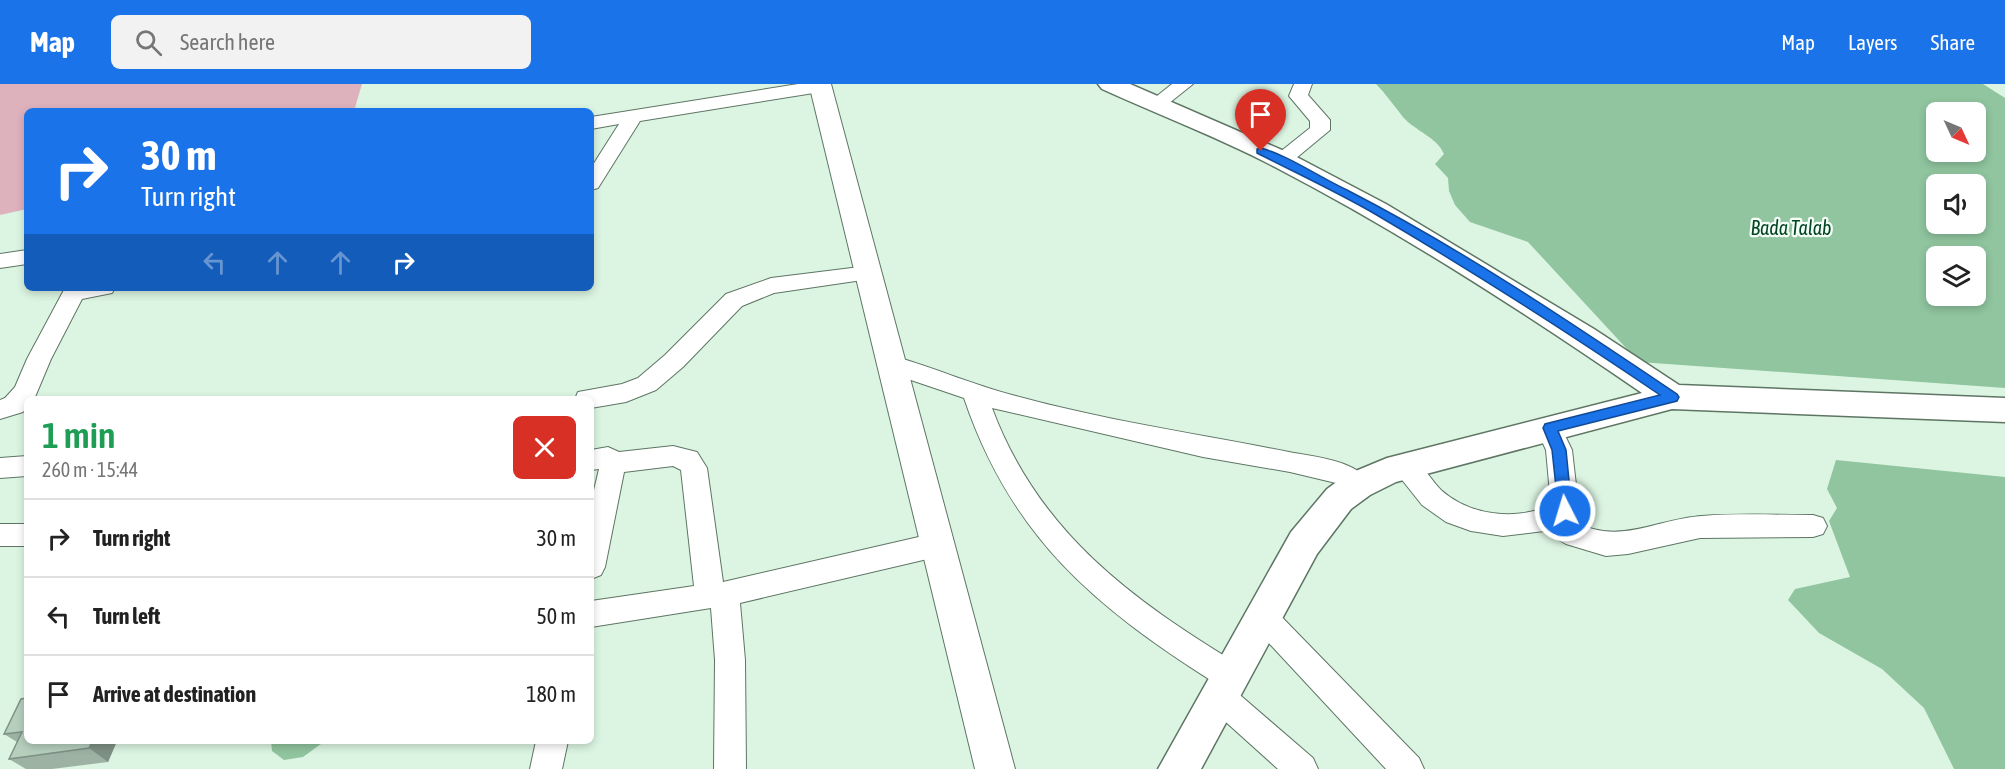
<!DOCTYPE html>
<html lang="en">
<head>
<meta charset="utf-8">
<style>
	:root { --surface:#fff; --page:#f2f2f2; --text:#222; --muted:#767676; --line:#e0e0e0; --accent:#1a73e8 }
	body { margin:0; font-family:"Asap Condensed",sans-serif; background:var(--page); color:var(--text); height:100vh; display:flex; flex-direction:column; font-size:22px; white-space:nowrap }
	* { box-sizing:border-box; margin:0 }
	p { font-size:20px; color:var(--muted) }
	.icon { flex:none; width:33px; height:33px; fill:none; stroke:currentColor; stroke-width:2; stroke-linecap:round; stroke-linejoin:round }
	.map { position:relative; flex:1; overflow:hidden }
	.drawer { position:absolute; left:24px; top:312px; width:570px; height:348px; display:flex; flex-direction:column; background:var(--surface); border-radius:9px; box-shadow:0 3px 9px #0003 }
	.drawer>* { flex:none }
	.banner { position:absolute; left:24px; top:24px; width:570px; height:183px; border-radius:9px; box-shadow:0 3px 9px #0003; background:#1a73e8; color:#fff; overflow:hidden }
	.needle { width:39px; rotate:134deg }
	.controls { position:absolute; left:1926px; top:18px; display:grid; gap:12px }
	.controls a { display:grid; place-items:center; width:60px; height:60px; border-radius:9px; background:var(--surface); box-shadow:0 3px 9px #0003; font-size:30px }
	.pin { position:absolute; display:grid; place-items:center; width:51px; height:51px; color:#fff; margin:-62px -26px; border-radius:50% 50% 50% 0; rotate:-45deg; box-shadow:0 0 6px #0007 }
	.pin .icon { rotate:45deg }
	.me { position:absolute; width:66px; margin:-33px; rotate:355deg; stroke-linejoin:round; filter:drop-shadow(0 0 4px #0008) }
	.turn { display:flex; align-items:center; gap:21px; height:126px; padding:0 18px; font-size:27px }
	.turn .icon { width:78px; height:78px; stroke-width:2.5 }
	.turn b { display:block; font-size:42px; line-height:51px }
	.lanes { display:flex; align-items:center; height:57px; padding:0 18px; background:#0003; justify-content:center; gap:30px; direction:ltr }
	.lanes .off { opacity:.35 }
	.round { display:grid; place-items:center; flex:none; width:63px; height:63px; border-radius:9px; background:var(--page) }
	.summary { display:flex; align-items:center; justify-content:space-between; height:102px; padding:0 18px }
	h1 { font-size:36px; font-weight:600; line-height:45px; color:#1e9e55 }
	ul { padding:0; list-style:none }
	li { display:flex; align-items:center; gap:18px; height:78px; padding:0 18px; border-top:2px solid var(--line) }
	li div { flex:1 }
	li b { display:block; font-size:22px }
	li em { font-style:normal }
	header { display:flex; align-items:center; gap:36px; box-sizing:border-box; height:84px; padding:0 30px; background:var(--accent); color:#fff }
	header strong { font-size:28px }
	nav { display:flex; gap:33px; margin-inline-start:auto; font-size:21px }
	.search { width:420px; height:54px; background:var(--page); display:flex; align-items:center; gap:15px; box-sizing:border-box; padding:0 21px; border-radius:9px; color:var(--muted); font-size:22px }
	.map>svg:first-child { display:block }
	.green { fill:#deb2bd }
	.water { fill:#90c59f; fill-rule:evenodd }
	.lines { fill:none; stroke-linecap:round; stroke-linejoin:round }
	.minor-casing { stroke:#5e7564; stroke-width:2 }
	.tertiary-casing { stroke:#5e7564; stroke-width:2 }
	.secondary-casing { stroke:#5e7564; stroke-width:3 }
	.minor { fill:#fff; fill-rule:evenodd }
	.tertiary { fill:#fff; fill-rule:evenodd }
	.secondary { fill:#fff; fill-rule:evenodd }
	.wall { fill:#9db2a3 }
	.shaded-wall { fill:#7f9184 }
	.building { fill:#b6cfbd; stroke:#7f9184; stroke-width:1.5 }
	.route { fill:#1a73e8; stroke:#114b97; stroke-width:1.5 }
	.labels { text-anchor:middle; stroke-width:4.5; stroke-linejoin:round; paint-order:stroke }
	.water-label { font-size:20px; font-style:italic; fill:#024522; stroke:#f4fef6 }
</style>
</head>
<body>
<header>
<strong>Map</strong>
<div class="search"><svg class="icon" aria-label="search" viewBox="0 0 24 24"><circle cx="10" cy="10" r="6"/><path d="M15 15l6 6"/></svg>Search here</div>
<nav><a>Map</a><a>Layers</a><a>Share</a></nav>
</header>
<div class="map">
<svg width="2005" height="685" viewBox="0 0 2005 685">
	<rect width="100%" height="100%" fill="#dcf5e2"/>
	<path class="green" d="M0 0H362L354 27H27V125L0 131Z"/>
	<path class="water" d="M1376 0H1983L2005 14V304L1639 278 1528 158 1470 138 1455 121 1449 107 1448 94 1435 80 1444 70C1437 53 1415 47 1403 33 1394 22 1386 10 1376 0ZM1936 28H1976V68H1936ZM1936 100H1976V140H1936ZM1936 172H1976V212H1936Z
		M1836 376 2005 393V685H1954L1924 624 1882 585 1819 549 1788 516 1795 505 1850 493 1829 437 1837 424 1827 405Z
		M271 657H325L303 673 284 676 272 667Z"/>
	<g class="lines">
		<g class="minor-casing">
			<path id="minor" d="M798 0H828L829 2 827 6 820 8 640 37 598 104 591 106V84L619 40 591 45V33Z
				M1172 0H1193L1163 24H1149L1147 20Z
				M1294 0H1312L1308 11 1330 36V46L1289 80H1275L1272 76 1275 72 1310 44V37L1289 12Z
				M27 166V180L0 184V170Z
				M868 182 876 184 879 189 876 194 774 209 742 222 683 283 656 306 626 318 591 324V315H575L578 308 622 300 638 294 665 271 726 210 771 194Z
				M65 204H115L112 209 82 215 51 275 35 313 27 315V323L23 328 0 335V316L5 314 15 303 27 275Z
				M903 275C939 286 975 301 1012 311 1102 336 1198 350 1289 368 1315 373 1358 376 1371 401L1367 408 1358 412 1349 408 1336 399 1290 388 1203 373 992 324C1038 448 1132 516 1241 582L1245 592 1241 602 1233 605 1313 674 1318 685H1278L1208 622 1204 612 1208 602 1215 599C1095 523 1011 453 964 314L902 293 892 294 883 291 880 285 883 279Z
				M1549 334 1558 337 1572 366 1579 427 1572 436C1618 463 1655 435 1702 432 1739 429 1776 431 1813 431L1823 434 1827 442 1823 450 1813 453 1700 454 1628 470 1606 472 1566 460 1544 447 1503 452 1471 447 1446 438 1422 421 1391 382 1395 375C1401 373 1406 371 1413 375 1423 381 1432 397 1441 406 1470 432 1516 437 1551 421L1546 366 1536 344 1540 337Z
				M673 362 697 368 707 384 723 498 936 449 946 453 950 461 946 469 936 473 740 519 745 576 746 685H714L715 576 711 524 591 543V517L694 502 681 386 673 382 624 388 605 483 601 491 591 495V419L599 385 591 386V366L608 363 619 368Z
				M27 372V392L0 394V374Z
				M0 440H27V462H0Z
				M1263 520 1273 524 1419 674 1424 685H1386L1253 542 1248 533 1253 524Z
				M536 657H568L562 685H530Z"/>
		</g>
		<g class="tertiary-casing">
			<path id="tertiary" d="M809 0H831L1015 685H975Z"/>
		</g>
		<g class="secondary-casing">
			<path id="secondary" d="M1098 0H1130L1291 70 1386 120 1594 245 1679 301 2005 314V338L1672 325 1396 398 1370 411 1351 425 1317 470 1201 685H1158L1291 448 1327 405 1346 391 1387 374 1642 309C1524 228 1402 149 1275 83 1220 54 1159 31 1102 5Z"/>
		</g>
		<use href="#minor" class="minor"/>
		<use href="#tertiary" class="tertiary"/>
		<use href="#secondary" class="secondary"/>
	</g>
	<path class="wall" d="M27 614 117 657 108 678 52 685H26L9 675 17 658 4 650Z"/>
	<path class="shaded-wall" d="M92 657H117L108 678 89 664Z"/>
	<path class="building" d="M27 614V657H92L89 664 9 675 22 648 4 650 21 615Z"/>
	<path class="route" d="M1261 64C1287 71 1321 94 1347 106 1462 165 1570 238 1677 310L1679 313 1677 317 1558 347 1566 366 1572 427 1570 431H1559L1552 366 1543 344 1545 340 1660 311C1567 248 1472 187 1375 130 1337 108 1296 89 1257 69V65Z"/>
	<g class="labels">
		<g class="water-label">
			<text x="1791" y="151">Bada Talab</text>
		</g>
	</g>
</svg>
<div class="controls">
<a><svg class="needle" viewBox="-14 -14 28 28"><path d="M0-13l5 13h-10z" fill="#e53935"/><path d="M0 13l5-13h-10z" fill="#767676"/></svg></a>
<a><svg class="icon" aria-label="sound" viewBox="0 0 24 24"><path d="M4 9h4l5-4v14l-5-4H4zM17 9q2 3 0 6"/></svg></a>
<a><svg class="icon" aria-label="layers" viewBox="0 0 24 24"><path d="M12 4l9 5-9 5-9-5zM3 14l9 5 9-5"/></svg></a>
</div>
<div class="pin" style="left:1261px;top:67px;background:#d93025"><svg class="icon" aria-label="arrive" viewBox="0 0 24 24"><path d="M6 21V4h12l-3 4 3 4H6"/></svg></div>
<svg class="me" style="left:1565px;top:427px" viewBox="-20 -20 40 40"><circle r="17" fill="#1a73e8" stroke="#fff" stroke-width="3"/><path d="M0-11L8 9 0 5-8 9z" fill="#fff"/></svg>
<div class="banner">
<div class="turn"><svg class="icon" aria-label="right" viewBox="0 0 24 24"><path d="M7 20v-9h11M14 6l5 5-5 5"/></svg><div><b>30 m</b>Turn right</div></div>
<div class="lanes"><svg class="icon off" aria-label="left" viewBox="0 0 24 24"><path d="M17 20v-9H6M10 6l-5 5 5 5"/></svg><svg class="icon off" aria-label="ahead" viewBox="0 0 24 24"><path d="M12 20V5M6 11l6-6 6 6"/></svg><svg class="icon off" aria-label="ahead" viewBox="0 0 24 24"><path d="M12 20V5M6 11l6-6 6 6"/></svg><svg class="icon" aria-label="right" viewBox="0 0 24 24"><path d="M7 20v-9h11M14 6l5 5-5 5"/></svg></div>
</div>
<section class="drawer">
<div class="summary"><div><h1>1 min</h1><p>260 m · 15:44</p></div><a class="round" style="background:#d93025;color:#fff"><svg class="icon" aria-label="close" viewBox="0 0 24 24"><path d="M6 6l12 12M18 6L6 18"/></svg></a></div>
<ul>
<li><svg class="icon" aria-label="right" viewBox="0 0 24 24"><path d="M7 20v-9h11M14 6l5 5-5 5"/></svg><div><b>Turn right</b></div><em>30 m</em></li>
<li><svg class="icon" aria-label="left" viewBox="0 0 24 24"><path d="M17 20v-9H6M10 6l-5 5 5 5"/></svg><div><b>Turn left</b></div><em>50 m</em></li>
<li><svg class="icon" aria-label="arrive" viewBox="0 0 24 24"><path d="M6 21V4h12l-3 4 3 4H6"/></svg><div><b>Arrive at destination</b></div><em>180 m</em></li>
</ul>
</section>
</div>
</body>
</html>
